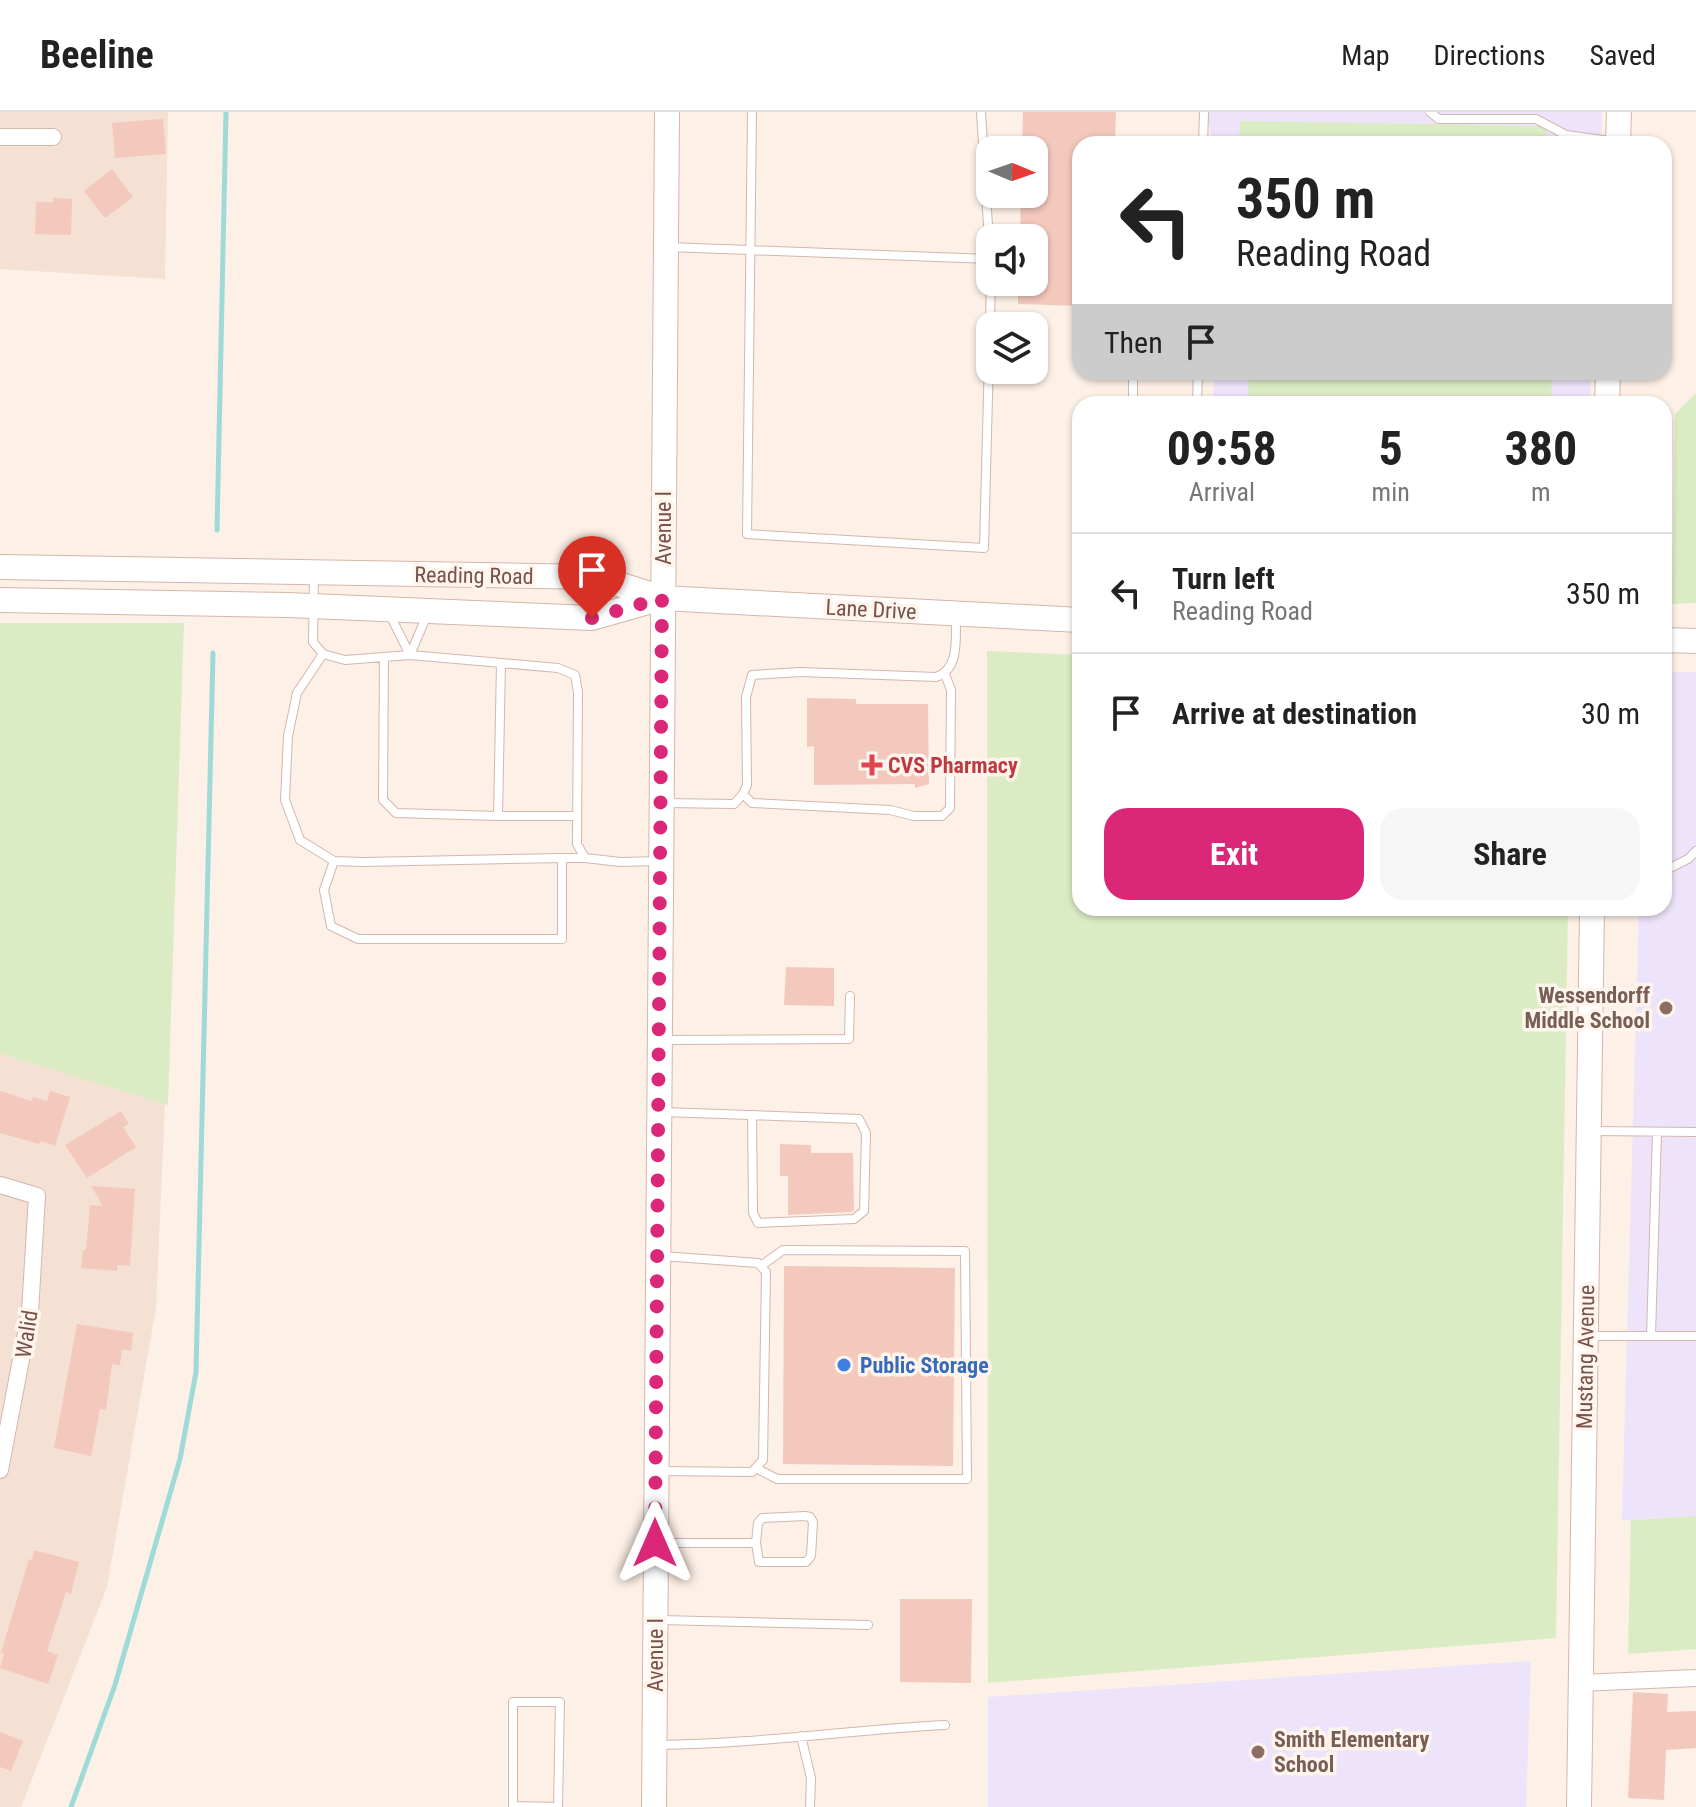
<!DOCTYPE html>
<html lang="en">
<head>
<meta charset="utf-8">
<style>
	:root { --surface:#fff; --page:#f6f6f6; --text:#222; --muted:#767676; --line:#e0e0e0; --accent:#db2777 }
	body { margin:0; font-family:"Roboto Condensed",sans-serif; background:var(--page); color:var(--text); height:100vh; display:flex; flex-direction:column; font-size:30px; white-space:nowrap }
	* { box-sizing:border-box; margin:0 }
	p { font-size:26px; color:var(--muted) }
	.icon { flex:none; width:44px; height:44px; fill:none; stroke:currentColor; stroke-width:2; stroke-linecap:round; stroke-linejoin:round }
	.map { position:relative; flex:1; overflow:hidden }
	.panel { position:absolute; left:1072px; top:284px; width:600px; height:520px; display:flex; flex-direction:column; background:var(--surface); border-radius:24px; box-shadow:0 2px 6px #0004 }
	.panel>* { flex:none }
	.guide { position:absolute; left:1072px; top:24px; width:600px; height:244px; border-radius:24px; box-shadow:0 2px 6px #0004; background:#fff; color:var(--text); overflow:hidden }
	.needle { width:52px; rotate:92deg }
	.fabs { position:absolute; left:976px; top:24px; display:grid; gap:16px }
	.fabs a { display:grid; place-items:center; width:72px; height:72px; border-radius:16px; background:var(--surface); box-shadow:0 2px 6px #0004; font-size:40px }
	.pin { position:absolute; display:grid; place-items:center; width:68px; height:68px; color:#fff; margin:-82px -34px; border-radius:50% 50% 50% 0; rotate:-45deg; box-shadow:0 0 8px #0007 }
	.pin .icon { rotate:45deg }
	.me { position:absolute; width:88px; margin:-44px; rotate:0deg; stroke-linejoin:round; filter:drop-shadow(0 0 6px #0008) }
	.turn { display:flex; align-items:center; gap:28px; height:168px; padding:0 32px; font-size:36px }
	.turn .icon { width:104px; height:104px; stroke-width:2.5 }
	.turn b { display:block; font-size:56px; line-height:68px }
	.then { display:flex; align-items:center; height:76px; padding:0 32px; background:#0003; gap:16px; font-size:30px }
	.eta { display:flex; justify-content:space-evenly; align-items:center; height:136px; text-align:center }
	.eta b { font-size:48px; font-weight:700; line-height:56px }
	.action { display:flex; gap:16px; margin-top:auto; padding:16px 32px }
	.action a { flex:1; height:92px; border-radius:24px; background:var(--accent); color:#fff; font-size:32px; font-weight:700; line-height:92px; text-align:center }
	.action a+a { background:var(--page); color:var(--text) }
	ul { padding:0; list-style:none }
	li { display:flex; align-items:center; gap:24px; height:120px; padding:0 32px; border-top:2px solid var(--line) }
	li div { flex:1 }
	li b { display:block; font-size:30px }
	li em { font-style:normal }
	header { display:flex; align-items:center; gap:48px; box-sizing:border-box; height:112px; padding:0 40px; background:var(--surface); border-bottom:2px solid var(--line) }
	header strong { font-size:38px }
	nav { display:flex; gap:44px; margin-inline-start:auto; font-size:28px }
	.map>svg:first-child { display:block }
	.residential { fill:#f5e0d4 }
	.education { fill:#ede3fa }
	.green { fill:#dbecc4 }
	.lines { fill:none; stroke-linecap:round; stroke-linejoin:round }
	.stream { stroke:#9fdad8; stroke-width:5 }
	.building { fill:#f3c8bd }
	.lane-casing { stroke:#d2b7ae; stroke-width:10 }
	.street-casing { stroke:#d2b7ae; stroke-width:18 }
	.secondary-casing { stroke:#d5b6ab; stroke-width:26 }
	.lane { stroke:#fff; stroke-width:8 }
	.street { stroke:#fff; stroke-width:16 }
	.secondary { stroke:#fff; stroke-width:24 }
	.route { stroke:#db2777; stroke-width:14; stroke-dasharray:0 25.2 }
	.health-dot { fill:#e0444e; stroke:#fff5ed; stroke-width:3 }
	.education-dot { fill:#8d6e63; stroke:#fff5ed; stroke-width:3 }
	.shop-dot { fill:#3f7fe0; stroke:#fff5ed; stroke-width:3 }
	.labels { text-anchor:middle; stroke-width:7; stroke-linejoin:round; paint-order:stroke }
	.street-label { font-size:22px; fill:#785149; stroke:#fff5ed }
	.health-label { font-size:22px; font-weight:bold; fill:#be3a42; stroke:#fff5ed; text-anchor:start }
	.education-label { font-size:22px; font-weight:bold; fill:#785e54; stroke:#fff5ed; text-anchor:end }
	.shop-label { font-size:22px; font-weight:bold; fill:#366cbe; stroke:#fff5ed; text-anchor:start }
</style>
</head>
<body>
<header>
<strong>Beeline</strong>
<nav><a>Map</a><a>Directions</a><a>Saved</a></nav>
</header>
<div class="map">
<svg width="1696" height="1695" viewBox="0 0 1696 1695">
	<rect width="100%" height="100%" fill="#fdf0e6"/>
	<path class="residential" d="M0 0H168L165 167 0 157Z
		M0 942 165 992 156 1196 107 1475 21 1695H0Z"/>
	<path class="education" d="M1205 0H1602L1601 32H1214Z
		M1214 260H1591L1590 292H1213Z
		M1664 560H1696V1404L1622 1408 1639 796H1664Z
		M1531 1549 1526 1695H988V1585Z"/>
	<path class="green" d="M1240 9 1547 14V32H1239Z
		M1249 260H1552L1551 292H1248Z
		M1696 281V491L1672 492 1675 302Z
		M0 511H184L168 993 0 942Z
		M987 539 1080 543V796H1568L1556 1526 988 1571Z
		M1696 1404V1537L1628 1542 1631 1408Z"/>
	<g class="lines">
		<path class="stream" d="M217 418 226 0
			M71 1695 115 1573 180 1347 196 1260 213 541"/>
	</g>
	<path class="building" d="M1023 0H1116L1115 32H1080V194L1018 192V170H1034V126H1020L1021 82H1034V38H1022Z
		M163 7 166 42 115 46 112 11Z
		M112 57 133 85 105 106 84 79Z
		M53 86 72 87 71 123 35 122 36 90H53Z
		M807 586 856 587V592H928L929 672 915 676V672L814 673V634L807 635Z
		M786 855 834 856V894L784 893Z
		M0 979 32 989 33 985 47 989 50 979 70 985 55 1034 40 1029 39 1032 0 1021Z
		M121 999 129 1012 123 1015 136 1035 87 1066 65 1033Z
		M780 1032 811 1033V1041H853L854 1098 851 1100 788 1103V1064H780Z
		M91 1074 135 1077 130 1154 117 1153V1159L81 1156 83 1138H86L90 1093 103 1094Z
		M784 1154 955 1156 953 1354 783 1352Z
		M77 1212 133 1221 131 1239 122 1237 120 1253 112 1252 106 1298 100 1297 91 1344 54 1336Z
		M34 1438 79 1450 71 1482 66 1480 47 1539 58 1543 48 1572 0 1556 4 1542 1 1541 29 1447 32 1448Z
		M900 1487H972L971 1571 900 1570Z
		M1633 1580 1668 1582 1667 1600 1696 1599V1636L1666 1638 1664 1688 1628 1686Z
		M0 1620 23 1629 11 1659 0 1655Z"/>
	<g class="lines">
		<g class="lane-casing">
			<path id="lane" d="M752 0 747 422 984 436 991 170
				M981 0 990 146
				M1430 0 1439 7H1536L1566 23 1617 30
				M1203 32 1204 0
				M667 135 990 147
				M1133 292V260
				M1197 292 1198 260
				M314 461 313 530 323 542 345 548 410 543 558 556 575 563 578 580 577 732 585 746 620 750 659 749
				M389 501 410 543
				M323 542 297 581 288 624 285 688 300 728 334 749
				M410 543 427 503
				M384 545 383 688 396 701 498 704
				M501 551 498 704H577
				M743 682 752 691 890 698 914 704H942L950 696 951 578 945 562
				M666 691 734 692 743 682 747 673 746 585 752 563 800 560 936 565C961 557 955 524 956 502
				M562 746V827H358L331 814 324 778 334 749 363 750 562 746H585
				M1664 759 1688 747 1696 739
				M664 928 849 927 850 884
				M663 1000 859 1007 866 1021 864 1099 854 1107 758 1111 753 1101 752 1003
				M1593 1019 1696 1020
				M1589 1224H1696
				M1651 1224 1657 1020
				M756 1356 777 1367H967L965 1139 783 1138 761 1154
				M658 1359 752 1360 763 1348 766 1160 758 1151 662 1144
				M660 1431H756L758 1411 762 1406 805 1404 810 1405 813 1410 811 1444 806 1450H759L756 1431
				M660 1508 868 1513
				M801 1624 811 1666 810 1695
				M659 1633C755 1632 849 1618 945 1613
				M513 1695V1590H560L558 1695 513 1694"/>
		</g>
		<g class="street-casing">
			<path id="street" d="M0 25H53
				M0 1073 37 1084 30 1200 0 1358
				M1580 1571 1696 1566"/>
		</g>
		<g class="secondary-casing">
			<path id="secondary" d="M1618 32 1619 0
				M1607 292 1608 260
				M0 455 596 465 662 486 1080 508
				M0 488 288 493 592 506 662 486
				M1664 528 1696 529
				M654 1695 667 0
				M1579 1695 1592 796"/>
		</g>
		<use href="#lane" class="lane"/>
		<use href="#street" class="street"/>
		<use href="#secondary" class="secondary"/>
	</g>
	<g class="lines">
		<path class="route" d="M592 506 662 486 655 1431"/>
	</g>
	<path class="health-dot" d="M868 641h8v8h8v8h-8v8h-8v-8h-8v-8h8z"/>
	<g class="education-dot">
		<circle cx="1666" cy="896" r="8"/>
		<circle cx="1258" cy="1640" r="8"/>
	</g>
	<circle class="shop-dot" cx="844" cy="1253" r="8"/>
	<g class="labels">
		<g class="street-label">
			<text transform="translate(663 416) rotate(-90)" y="8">Avenue I</text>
			<text transform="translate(474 463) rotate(1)" y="8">Reading Road</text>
			<text transform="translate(871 497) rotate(3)" y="8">Lane Drive</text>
			<text transform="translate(26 1222) rotate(-81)" y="8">Walid</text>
			<text transform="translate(1585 1245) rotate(-89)" y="8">Mustang Avenue</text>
			<text transform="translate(655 1543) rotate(-90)" y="8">Avenue I</text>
		</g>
		<g class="health-label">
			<text x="888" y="661">CVS Pharmacy</text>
		</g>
		<g class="education-label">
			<text x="1650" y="891">Wessendorff<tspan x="1650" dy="25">Middle School</tspan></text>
			<text x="1274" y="1635" text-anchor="start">Smith Elementary<tspan x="1274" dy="25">School</tspan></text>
		</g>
		<g class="shop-label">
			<text x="860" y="1261">Public Storage</text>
		</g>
	</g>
</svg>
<div class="fabs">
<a><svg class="needle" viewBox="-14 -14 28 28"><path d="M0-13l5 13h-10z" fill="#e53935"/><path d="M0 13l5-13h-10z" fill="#767676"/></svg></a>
<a><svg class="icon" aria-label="sound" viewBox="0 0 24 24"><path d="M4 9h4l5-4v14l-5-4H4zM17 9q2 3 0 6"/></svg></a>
<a><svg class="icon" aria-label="layers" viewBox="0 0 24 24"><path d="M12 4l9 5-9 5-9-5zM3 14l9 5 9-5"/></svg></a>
</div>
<div class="pin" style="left:592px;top:506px;background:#d93025"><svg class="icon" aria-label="arrive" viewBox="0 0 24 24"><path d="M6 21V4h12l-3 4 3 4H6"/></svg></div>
<svg class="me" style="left:655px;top:1431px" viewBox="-20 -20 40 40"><path d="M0-17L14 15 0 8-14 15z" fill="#db2777" stroke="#fff" stroke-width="4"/></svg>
<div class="guide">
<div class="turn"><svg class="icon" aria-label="left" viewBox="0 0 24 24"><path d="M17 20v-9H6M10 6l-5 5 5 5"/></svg><div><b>350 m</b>Reading Road</div></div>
<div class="then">Then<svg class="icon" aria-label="arrive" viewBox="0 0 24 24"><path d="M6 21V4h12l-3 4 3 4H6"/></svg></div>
</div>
<section class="panel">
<div class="eta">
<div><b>09:58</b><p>Arrival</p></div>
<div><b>5</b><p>min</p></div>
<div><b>380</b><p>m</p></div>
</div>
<ul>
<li><svg class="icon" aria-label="left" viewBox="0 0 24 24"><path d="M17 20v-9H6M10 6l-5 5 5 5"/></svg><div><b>Turn left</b><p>Reading Road</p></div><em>350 m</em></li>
<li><svg class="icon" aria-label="arrive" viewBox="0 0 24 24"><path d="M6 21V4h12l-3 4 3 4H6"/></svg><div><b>Arrive at destination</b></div><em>30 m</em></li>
</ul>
<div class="action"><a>Exit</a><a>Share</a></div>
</section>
</div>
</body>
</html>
